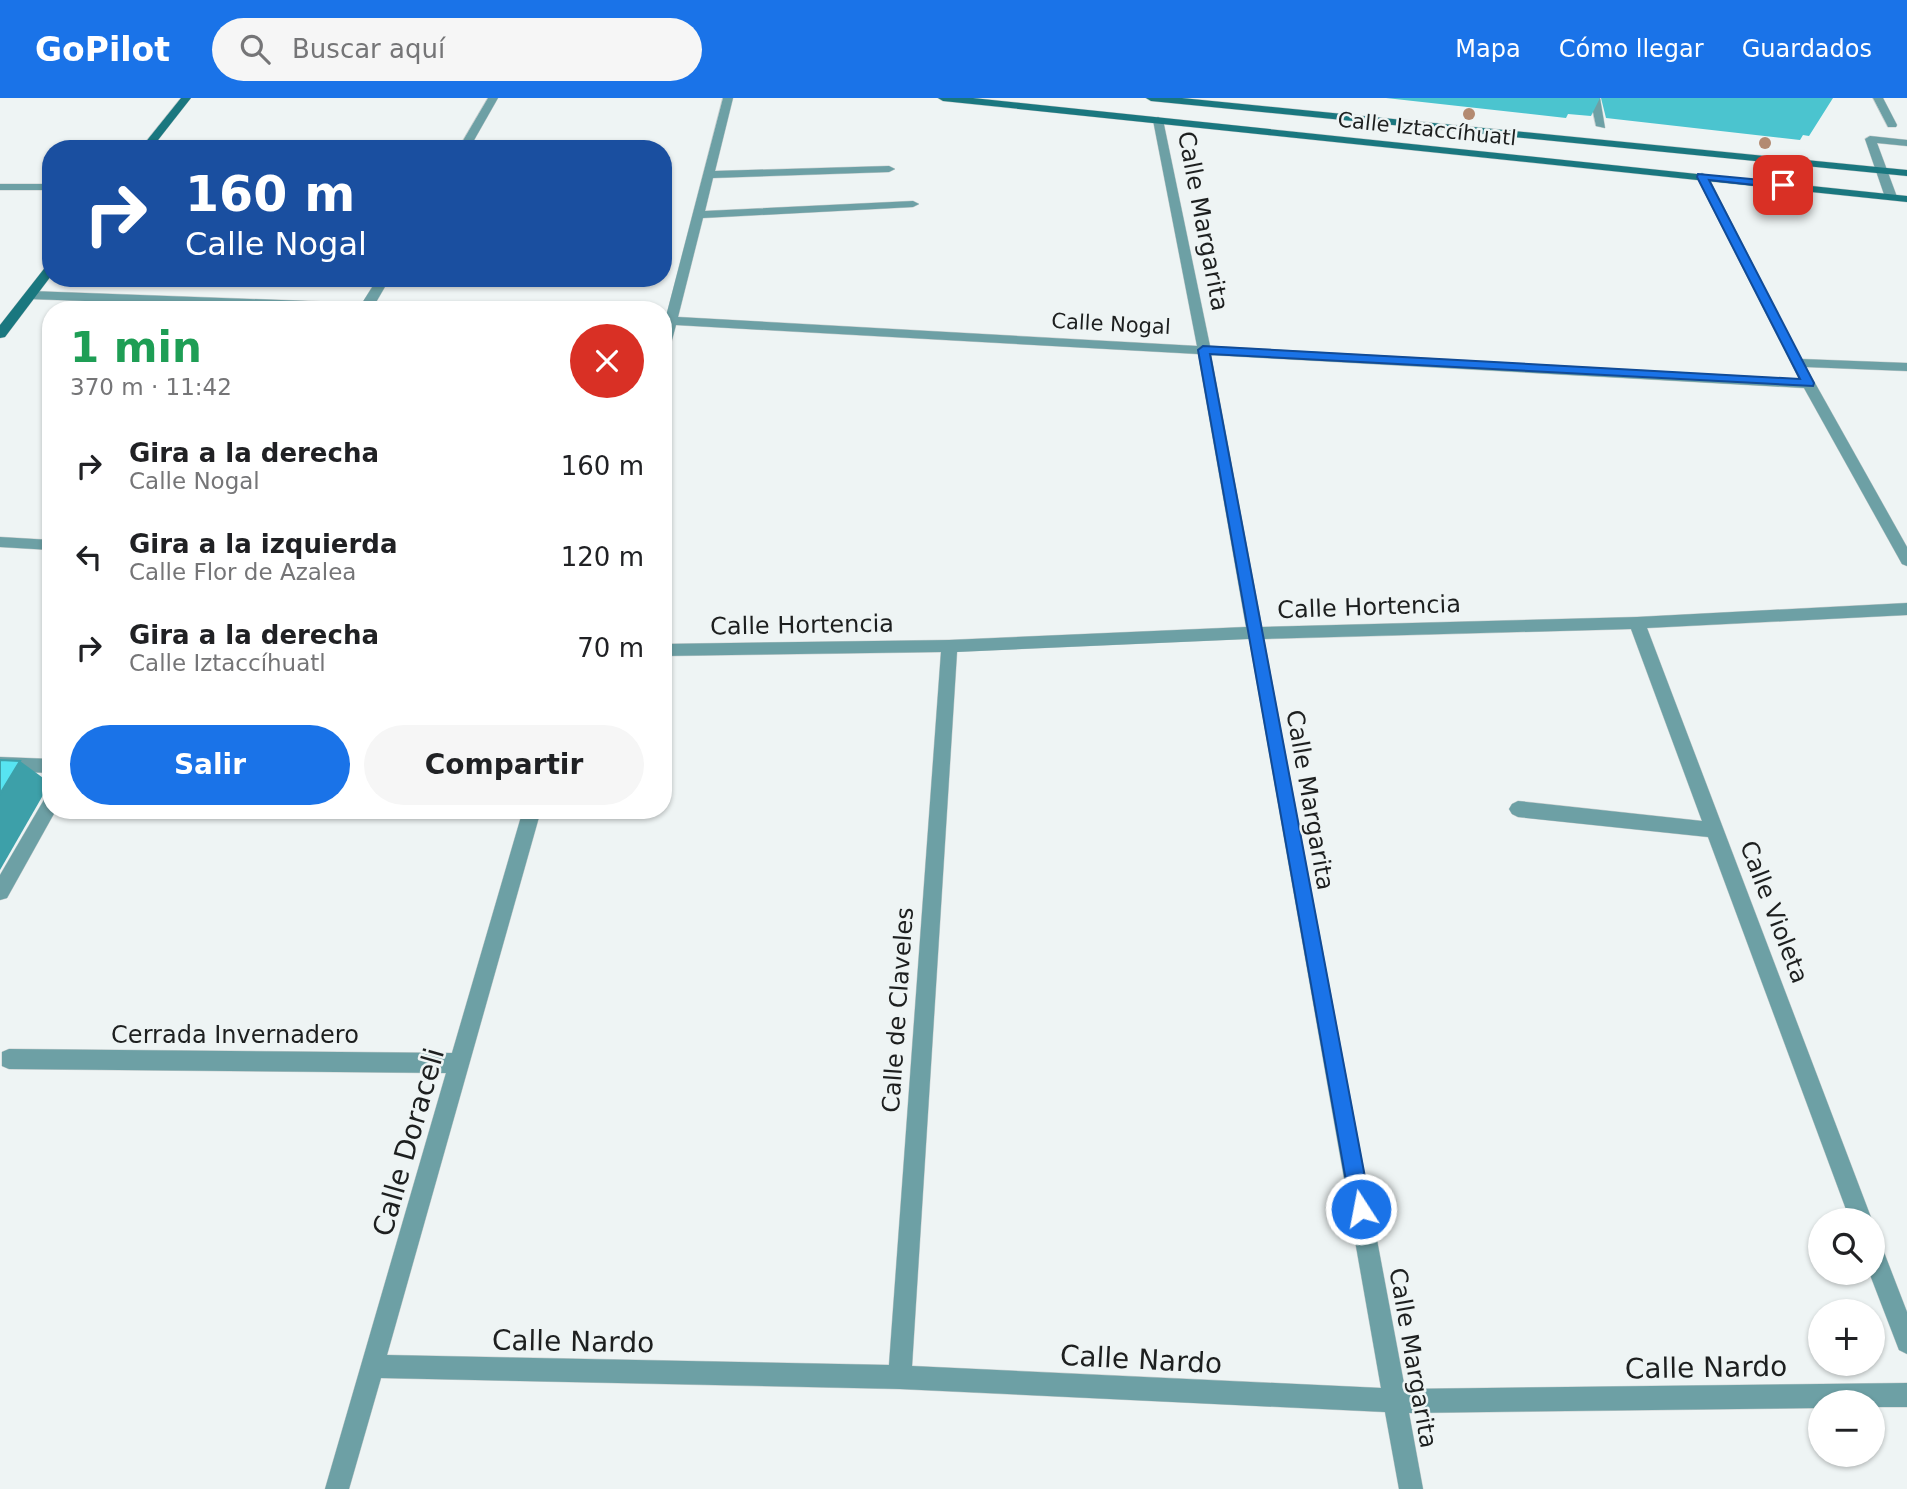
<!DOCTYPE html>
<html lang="es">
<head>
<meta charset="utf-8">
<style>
	:root { --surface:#fff; --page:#f6f6f6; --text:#202124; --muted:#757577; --accent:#1a73e8 }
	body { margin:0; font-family:"DejaVu Sans",sans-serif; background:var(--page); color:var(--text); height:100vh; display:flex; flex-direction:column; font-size:26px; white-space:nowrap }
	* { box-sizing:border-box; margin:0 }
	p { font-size:23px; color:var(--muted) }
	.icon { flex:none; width:38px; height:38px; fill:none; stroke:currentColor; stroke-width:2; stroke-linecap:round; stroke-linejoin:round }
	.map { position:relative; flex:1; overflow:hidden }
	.panel { position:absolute; left:42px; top:203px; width:630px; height:518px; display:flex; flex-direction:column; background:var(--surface); border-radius:28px; box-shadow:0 2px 5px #0004 }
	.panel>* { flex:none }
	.top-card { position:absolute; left:42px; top:42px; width:630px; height:147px; border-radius:28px; box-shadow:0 2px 5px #0004; background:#1a4fa0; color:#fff; overflow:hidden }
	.controls { position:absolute; left:1808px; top:1110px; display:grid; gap:14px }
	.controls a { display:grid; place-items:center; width:77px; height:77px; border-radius:50%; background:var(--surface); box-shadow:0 2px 5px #0004; font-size:35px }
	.pin { position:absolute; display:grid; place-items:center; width:60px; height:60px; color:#fff; margin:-30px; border-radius:14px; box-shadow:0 4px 10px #0006 }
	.me { position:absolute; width:77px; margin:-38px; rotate:349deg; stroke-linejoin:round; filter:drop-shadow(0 0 5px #0008) }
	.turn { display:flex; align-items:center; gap:24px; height:147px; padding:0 28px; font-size:32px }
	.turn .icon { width:91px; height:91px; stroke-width:2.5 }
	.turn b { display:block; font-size:49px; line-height:60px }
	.round { display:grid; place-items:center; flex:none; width:74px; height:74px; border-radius:37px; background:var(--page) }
	.overview { display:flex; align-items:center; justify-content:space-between; height:119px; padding:0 28px }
	h1 { font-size:42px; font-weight:600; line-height:52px; color:#1e9e55 }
	.primary-button { display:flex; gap:14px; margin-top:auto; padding:14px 28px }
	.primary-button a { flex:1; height:80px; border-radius:42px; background:var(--accent); color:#fff; font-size:28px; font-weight:600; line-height:80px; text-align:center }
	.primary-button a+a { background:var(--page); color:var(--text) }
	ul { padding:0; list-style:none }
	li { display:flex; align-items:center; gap:21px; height:91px; padding:0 28px }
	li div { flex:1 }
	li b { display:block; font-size:26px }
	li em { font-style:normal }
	header { display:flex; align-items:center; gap:42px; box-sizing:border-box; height:98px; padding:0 35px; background:var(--accent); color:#fff }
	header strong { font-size:33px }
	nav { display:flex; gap:38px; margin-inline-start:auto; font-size:24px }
	.search { width:490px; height:63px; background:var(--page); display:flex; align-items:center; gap:18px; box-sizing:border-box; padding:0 24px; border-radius:38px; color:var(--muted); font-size:26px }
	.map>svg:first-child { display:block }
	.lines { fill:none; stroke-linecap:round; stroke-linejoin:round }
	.lane-casing { stroke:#c8cece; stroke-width:1 }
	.street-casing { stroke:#c8cece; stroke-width:1 }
	.secondary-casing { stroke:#c8cece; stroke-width:1 }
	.lane { fill:#6da0a5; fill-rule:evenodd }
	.street { fill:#6da0a5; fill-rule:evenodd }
	.secondary { fill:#1a777f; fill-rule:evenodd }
	.tree { fill:#b38a71 }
	.wall { fill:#4bc4cf }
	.shaded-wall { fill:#3da0a9 }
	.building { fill:#57e4f1; stroke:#3da0a9; stroke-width:2 }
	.route { fill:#1a73e8; stroke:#114b97; stroke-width:2 }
	.labels { text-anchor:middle; stroke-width:5; stroke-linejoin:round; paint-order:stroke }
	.far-street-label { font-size:21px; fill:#1d1f1f; stroke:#eef4f4 }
	.street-label { font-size:24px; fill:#1d1f1f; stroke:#eef4f4 }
	.near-street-label { font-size:28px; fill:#1d1f1f; stroke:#eef4f4 }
</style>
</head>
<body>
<header>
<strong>GoPilot</strong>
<div class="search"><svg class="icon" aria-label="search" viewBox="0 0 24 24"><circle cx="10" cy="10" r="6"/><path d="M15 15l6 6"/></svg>Buscar aquí</div>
<nav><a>Mapa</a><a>Cómo llegar</a><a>Guardados</a></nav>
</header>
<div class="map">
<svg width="1907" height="1391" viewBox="0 0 1907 1391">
	<rect width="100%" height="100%" fill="#eef4f4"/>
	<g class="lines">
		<g class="lane-casing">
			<path id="lane" d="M1870 38 1907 42V48L1877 45 1897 99 1895 101 1885 99 1865 41Z"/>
		</g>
		<g class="street-casing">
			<path id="street" d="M488 0H498L469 51H458Z
				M723 0H733L715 73 889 68 895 71 889 74 713 80 705 113 913 103 919 106 913 109 703 120 678 219 1197 248 1153 22 1158 19 1163 22 1210 248 1799 281 1696 78 1702 75 1708 78 1801 261 1907 265V273L1806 269 1907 449V468L1902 466 1804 290 1211 257 1262 529 1637 519 1907 505V517L1647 530 1872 1122H1850L1708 739 1518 719 1512 716 1509 711 1512 706 1518 703 1702 723 1631 531 1264 541 1405 1291 1907 1285V1309H1872V1304H1820V1310L1409 1315 1423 1391H1399L1385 1314 900 1291 381 1280 349 1391H325L446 975 9 971 2 968V954L9 951 452 955 523 712H541L387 1257 889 1267 941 554 663 558V546L949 542 1246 529 1198 256 676 227 669 253 663 257V218H666ZM1249 541 1381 1290 912 1268 957 554Z
				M1590 0H1600L1605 30 1596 28Z
				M1873 0H1883L1897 27 1896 29H1888Z
				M0 86H51V92H0Z
				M378 180H390L375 206 445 208 451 212H333L30 201 24 197 30 193 362 205Z
				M0 439 51 442V452L0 449Z
				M0 659 51 661V675L0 673Z
				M51 698V712H56L7 800 0 802V777L45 700Z
				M1872 1141 1880 1144 1907 1214V1256L1899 1252 1869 1174H1872Z"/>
		</g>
		<g class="secondary-casing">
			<path id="secondary" d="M181 0H191L151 51H140Z
				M938 0H973L1907 98V104L943 3Z
				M1146 0H1182L1907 72V78L1151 3Z
				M51 166V178L5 239 0 240V227L47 167Z"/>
		</g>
		<use href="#lane" class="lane"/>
		<use href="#street" class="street"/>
		<use href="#secondary" class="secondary"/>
	</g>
	<g class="tree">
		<circle cx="1469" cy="16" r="6"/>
		<circle cx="1765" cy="45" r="6"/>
	</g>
	<path class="wall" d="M1386 0H1600L1591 18 1568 16 1566 20Z
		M1601 0H1833L1809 38 1803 37 1800 42 1606 20Z"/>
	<path class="shaded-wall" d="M20 663 50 685 0 772V696Z"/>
	<path class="building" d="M0 662 20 663 0 696Z"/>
	<path class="route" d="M1698 76 1783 84 1788 87 1783 90 1709 82 1814 285 1813 288 1210 256 1371 1111 1368 1118 1361 1121 1354 1118 1351 1111 1198 252 1203 248 1800 281 1697 79Z"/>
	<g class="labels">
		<g class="far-street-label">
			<text transform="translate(1427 31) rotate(6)" y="7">Calle Iztaccíhuatl</text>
			<text transform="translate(1111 226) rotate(3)" y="7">Calle Nogal</text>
		</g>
		<g class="street-label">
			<text transform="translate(1203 123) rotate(79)" y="8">Calle Margarita</text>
			<text transform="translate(1369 509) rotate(-2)" y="8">Calle Hortencia</text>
			<text transform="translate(802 527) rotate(-1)" y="8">Calle Hortencia</text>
			<text transform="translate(1310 702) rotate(80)" y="8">Calle Margarita</text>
			<text transform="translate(1774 814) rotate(69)" y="8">Calle Violeta</text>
			<text transform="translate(898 912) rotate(-86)" y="8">Calle de Claveles</text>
			<text x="235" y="945">Cerrada Invernadero</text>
			<text transform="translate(1413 1260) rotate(80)" y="8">Calle Margarita</text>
		</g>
		<g class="near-street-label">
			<text transform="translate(408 1044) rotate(-74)" y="10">Calle Doraceli</text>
			<text transform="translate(573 1243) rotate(1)" y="10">Calle Nardo</text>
			<text transform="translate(1141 1261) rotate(3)" y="10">Calle Nardo</text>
			<text transform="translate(1706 1269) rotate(-1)" y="10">Calle Nardo</text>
		</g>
	</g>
</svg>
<div class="controls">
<a><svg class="icon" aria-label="search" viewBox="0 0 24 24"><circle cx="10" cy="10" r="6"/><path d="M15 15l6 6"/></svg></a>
<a>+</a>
<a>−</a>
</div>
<div class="pin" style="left:1783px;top:87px;background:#d93025"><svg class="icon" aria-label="arrive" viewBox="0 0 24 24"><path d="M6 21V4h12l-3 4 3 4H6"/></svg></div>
<svg class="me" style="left:1361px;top:1111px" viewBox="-20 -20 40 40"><circle r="17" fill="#1a73e8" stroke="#fff" stroke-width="3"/><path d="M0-11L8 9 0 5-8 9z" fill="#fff"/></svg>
<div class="top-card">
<div class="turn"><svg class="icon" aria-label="right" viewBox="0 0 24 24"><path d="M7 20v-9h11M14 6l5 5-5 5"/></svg><div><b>160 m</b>Calle Nogal</div></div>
</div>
<section class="panel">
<div class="overview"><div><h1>1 min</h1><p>370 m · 11:42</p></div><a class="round" style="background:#d93025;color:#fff"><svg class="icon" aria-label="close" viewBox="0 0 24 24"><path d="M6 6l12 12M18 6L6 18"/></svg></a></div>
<ul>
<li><svg class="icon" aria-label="right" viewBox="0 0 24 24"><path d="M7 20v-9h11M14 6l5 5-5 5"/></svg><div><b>Gira a la derecha</b><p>Calle Nogal</p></div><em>160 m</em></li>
<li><svg class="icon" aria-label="left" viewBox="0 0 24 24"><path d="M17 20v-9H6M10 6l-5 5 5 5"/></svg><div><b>Gira a la izquierda</b><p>Calle Flor de Azalea</p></div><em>120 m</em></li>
<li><svg class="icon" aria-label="right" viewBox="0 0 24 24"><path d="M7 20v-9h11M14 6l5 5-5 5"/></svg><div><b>Gira a la derecha</b><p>Calle Iztaccíhuatl</p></div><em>70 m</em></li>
</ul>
<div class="primary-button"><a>Salir</a><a>Compartir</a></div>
</section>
</div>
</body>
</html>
